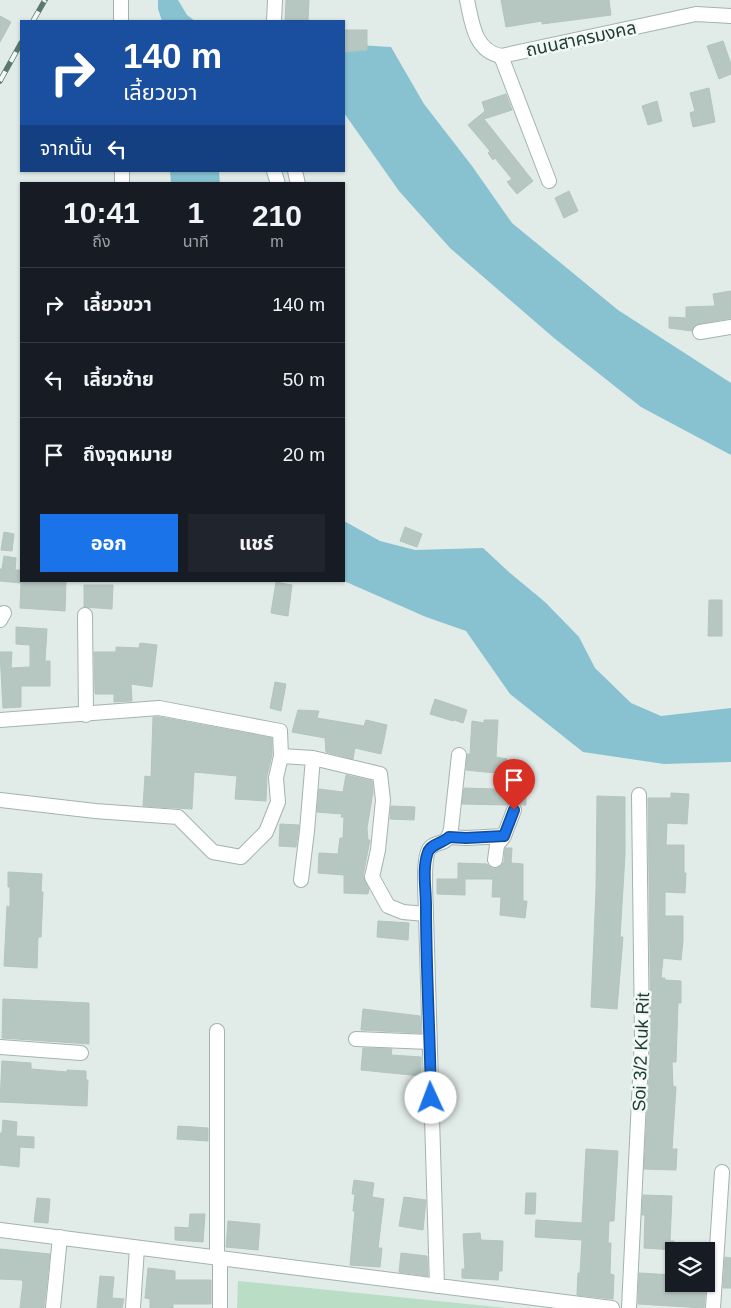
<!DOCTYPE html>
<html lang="th">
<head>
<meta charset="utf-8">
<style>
	:root { --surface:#171b24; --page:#20242c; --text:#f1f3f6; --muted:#9ea1a6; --line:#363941; --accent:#1a73e8 }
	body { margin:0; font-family:Arial,"Noto Sans Thai",sans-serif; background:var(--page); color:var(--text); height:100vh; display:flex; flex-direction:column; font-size:19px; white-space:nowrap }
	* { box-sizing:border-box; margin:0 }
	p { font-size:16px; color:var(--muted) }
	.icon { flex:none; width:28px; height:28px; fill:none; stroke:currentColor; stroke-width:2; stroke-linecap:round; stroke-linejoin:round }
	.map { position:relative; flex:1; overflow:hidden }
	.sheet { position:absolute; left:20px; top:182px; width:325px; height:400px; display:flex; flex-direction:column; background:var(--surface); border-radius:0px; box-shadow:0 1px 4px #0004 }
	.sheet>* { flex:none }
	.guide { position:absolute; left:20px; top:20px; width:325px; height:152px; border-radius:0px; box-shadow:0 1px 4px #0004; background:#1a4fa0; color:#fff; overflow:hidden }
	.buttons { position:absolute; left:665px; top:1242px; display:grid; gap:10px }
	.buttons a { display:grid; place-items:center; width:50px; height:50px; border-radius:0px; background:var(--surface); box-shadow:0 1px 4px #0004; font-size:25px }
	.pin { position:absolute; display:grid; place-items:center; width:42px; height:42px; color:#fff; margin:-51px -21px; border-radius:50% 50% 50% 0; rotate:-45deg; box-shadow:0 0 5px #0007 }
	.pin .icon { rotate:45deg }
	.me { position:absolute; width:55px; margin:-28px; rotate:358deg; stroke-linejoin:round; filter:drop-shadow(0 0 4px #0008) }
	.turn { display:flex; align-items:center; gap:18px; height:105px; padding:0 20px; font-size:22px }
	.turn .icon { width:65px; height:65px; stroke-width:2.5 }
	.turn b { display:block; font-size:35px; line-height:42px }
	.then { display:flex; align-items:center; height:48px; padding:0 20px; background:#0003; gap:10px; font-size:19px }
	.eta { display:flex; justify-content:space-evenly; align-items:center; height:85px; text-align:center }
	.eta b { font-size:30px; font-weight:700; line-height:35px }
	.action { display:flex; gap:10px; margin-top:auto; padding:10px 20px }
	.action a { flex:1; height:58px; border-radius:0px; background:var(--accent); color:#fff; font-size:20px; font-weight:700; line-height:58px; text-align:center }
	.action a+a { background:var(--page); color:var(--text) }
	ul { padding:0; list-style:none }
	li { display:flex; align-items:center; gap:15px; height:75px; padding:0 20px; border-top:1px solid var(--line) }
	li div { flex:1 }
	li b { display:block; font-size:19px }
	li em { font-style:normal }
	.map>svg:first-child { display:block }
	.green { fill:#b9ddc5 }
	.water { fill:#88c2d1 }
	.building { fill:#b6c6c0; stroke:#b3c5be }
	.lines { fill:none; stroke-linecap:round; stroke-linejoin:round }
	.minor-casing { stroke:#a4b3ae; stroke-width:16 }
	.minor { stroke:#fff; stroke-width:14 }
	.rail-casing { stroke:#5b7871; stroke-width:5.5 }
	.rail { stroke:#f1f8f5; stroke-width:4; stroke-dasharray:11; stroke-linecap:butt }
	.route-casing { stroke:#114b97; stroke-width:12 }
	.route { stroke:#1a73e8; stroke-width:9 }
	.labels { text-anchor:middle; stroke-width:5; stroke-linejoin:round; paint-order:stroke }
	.street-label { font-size:18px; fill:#213c36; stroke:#f1f8f5 }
</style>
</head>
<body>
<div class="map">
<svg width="731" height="1308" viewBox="0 0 731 1308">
	<rect width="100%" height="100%" fill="#e1ebe7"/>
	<path class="green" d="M238 1281 507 1308H237Z"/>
	<path class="water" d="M158 0H178L187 15 195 21H162L158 9Z
		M358 45 391 47 424 104 472 166 512 223 618 310 731 383V455L641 407 554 338 450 248 399 191 344 113V50Z
		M170 171H219L220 184H171Z
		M344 521 380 541 415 550 483 548 510 573 545 602 579 637 595 668 631 703 661 716 731 708V762L664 764 583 752 510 694 466 631 426 617 344 581Z"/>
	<path class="building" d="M286 0H309L308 21H285Z
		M501 0H609L611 15 542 24V21L506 27Z
		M0 16 11 22 0 42Z
		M344 30H367V50L344 52Z
		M723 41 731 64V74L719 79 707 46Z
		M709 88 715 122 693 127 690 113 695 111 690 93Z
		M506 94 512 110 484 119 533 181 517 194 507 182 512 179 495 158 493 160 488 153 490 151 468 125 485 111 482 102Z
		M657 101 662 121 648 125 642 106Z
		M569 191 578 211 564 218 555 198Z
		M731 291V318L698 324 694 326 692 331 669 328V317L686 318V307L715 306 713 294Z
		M405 527 422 534 417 547 400 541Z
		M4 532 14 534 12 551 1 550Z
		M4 556 16 558 15 570H21V581H66L65 611 20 608 21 583 0 581V569H2Z
		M276 582 292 585 288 616 271 613Z
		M84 585H113L112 609 84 607Z
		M709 600H722V636H708Z
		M16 627 47 629 45 661H50V686H21V707L3 708 0 652H12L11 668 30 667V645L16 644Z
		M140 643 157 645 152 687 131 684 132 701 114 702V694H95L94 652H116V647L139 648Z
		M275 682 286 684 281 711 270 708Z
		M435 699 467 710 463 723 454 720 453 721 430 714Z
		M298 710 319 711 317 718 364 726 366 720 387 725 381 754 355 748 353 759 326 752 325 738 292 732Z
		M153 717H160L272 738V755L267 776 266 801 235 799 237 776 194 772 192 809 143 806 145 776 151 777Z
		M484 720H498L496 757 507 759 505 774 466 770 467 754H470L472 721 484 723Z
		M346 775 372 781 373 792 367 828 368 840H370L363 876 369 889 368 894 344 893V875L318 873 319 853 338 854 340 838H343L344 817H341L342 814 317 812 319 789 343 792Z
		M464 788 524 790 526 791V805H521L518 802 513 801 507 805 462 804Z
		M671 793 689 794 687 824 667 823 666 845H684V873H686L685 893 665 892V916H683V941L681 960 663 958 661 978H665V980L681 981V1003H678L676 1062H672L673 1086 676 1087 672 1149H677L676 1170 644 1169 651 1038 648 798H671Z
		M597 796 625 797V855L620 937H623L617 1009 591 1007 596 891Z
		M391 806 415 807 414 820 390 819Z
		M280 824 299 825 296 847 279 846Z
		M505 848H512L511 863 523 864V901H527L525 918 500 915 501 897H492L493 879H458V863L487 864 493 869 498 868 504 862Z
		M8 872 42 874 41 892H43L41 937H38L37 968 4 966 7 906 10 907V887H8Z
		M437 879H465V895L437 894Z
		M378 921 409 923 408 940 377 937Z
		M3 999 89 1003V1044L2 1038Z
		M363 1009 420 1016 421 1033 361 1030Z
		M363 1048 392 1049 391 1055 421 1057V1076L361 1070Z
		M2 1061 31 1063V1069L67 1072V1070L86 1071V1080H88L87 1106 0 1102Z
		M3 1120 17 1122 16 1136 34 1137V1148L20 1147 19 1167 0 1165V1133H2Z
		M178 1126 208 1128V1141L177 1139Z
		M586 1149 618 1151 614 1221H609L608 1243H611L610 1274 614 1275 613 1299 577 1295 578 1273H580L582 1240 535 1237 536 1220 582 1223Z
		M354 1180 374 1183 372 1197 384 1199 378 1248H382L380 1267 350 1265 355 1211H353L355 1194H352Z
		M526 1193H536L535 1214H525Z
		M643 1195 672 1196 670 1241H674V1250L644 1248 645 1215H642Z
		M404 1197 426 1200 423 1230 399 1226Z
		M37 1198 50 1199 48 1223 34 1222Z
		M190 1214H205L203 1242 175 1240V1227L189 1228Z
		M228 1221 260 1224 258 1250 226 1247Z
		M480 1233 481 1240 503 1241 502 1271H499L498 1280 462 1278V1269H465L463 1234Z
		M0 1249 50 1254 44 1308H20L23 1282 22 1280 0 1279Z
		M401 1253 427 1256 428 1276 399 1272Z
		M725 1257 731 1258V1288H723Z
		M148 1268 175 1271V1280H211V1304H173V1308H150V1299L145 1298Z
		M639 1273 674 1275V1284H706L704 1308 638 1304Z
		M100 1276 114 1277 112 1298 124 1299 122 1308H97Z"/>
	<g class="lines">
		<g class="minor-casing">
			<path id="minor" d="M467 0C472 22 474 51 501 56L696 14 731 16
				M121 21V0
				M274 21 275 0
				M501 56 549 181
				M274 171 278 184
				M295 171 298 184
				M122 184V171
				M700 332 731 327
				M85 615 86 715
				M0 620 4 613
				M0 720 159 708 280 731 281 756 276 778 278 802 266 832 241 857 213 852 178 817 95 811 0 800
				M281 756 313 758 380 774 383 800 378 850 372 877 388 906 403 912 426 914 437 1286
				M449 837 466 838 504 836 514 810
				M495 860 497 845 504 836
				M301 880 307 831 313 758
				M426 914C426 902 422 857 430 848 439 839 446 848 451 829L459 755
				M356 1039 430 1042
				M0 1047 81 1053
				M0 1230 612 1308
				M217 1258V1031
				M53 1308 60 1237
				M133 1308 137 1248
				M220 1308V1258
				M629 1308 642 1038 639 795
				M713 1308 722 1172"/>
		</g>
		<use href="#minor" class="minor"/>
		<g class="rail-casing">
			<path id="rail" d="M33 21 45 0
				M0 81 21 43"/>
		</g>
		<use href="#rail" class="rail"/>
	</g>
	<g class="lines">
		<g class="route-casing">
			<path id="route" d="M431 1098C430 1034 426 970 426 906 426 889 422 868 428 852 431 844 443 843 449 837L466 838 504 836 514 810"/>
		</g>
		<use href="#route" class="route"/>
	</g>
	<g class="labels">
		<g class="street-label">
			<text transform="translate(581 39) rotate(-12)" y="6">ถนนสาครมงคล</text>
			<text transform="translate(641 1052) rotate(-88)" y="6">Soi 3/2 Kuk Rit</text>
		</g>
	</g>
</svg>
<div class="buttons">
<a><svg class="icon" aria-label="layers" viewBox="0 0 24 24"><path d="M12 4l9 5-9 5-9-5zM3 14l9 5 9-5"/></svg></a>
</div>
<div class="pin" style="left:514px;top:810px;background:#d93025"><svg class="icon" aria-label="arrive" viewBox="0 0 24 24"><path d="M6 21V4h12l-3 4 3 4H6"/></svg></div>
<svg class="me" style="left:431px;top:1098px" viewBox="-20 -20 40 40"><circle r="19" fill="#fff"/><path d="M0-13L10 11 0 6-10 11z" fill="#1a73e8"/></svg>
<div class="guide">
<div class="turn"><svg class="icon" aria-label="right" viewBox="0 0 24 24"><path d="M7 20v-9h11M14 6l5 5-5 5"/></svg><div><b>140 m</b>เลี้ยวขวา</div></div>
<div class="then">จากนั้น<svg class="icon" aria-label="left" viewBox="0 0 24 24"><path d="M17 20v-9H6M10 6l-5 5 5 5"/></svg></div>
</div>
<section class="sheet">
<div class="eta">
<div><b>10:41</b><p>ถึง</p></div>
<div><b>1</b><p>นาที</p></div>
<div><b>210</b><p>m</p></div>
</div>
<ul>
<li><svg class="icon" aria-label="right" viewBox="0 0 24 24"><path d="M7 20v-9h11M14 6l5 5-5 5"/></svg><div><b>เลี้ยวขวา</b></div><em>140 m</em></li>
<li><svg class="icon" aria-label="left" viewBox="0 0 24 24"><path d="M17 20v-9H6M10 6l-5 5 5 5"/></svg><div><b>เลี้ยวซ้าย</b></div><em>50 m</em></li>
<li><svg class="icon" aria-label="arrive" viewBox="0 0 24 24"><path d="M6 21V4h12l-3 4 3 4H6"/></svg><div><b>ถึงจุดหมาย</b></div><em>20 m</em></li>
</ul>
<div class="action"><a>ออก</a><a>แชร์</a></div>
</section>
</div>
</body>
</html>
